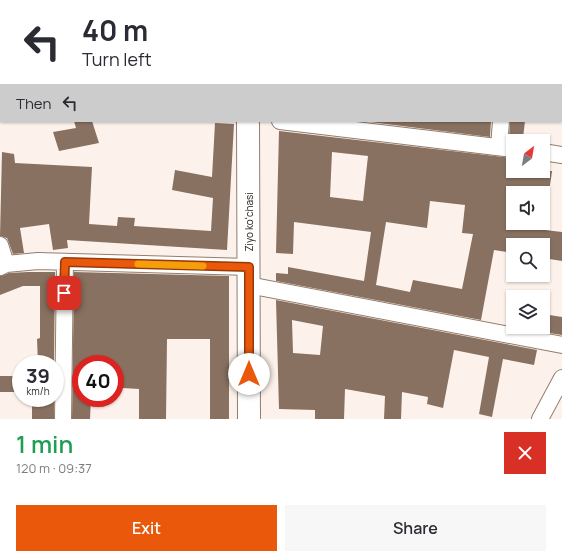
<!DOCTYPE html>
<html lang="en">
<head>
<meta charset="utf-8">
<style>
	:root { --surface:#fff; --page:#f7f7f7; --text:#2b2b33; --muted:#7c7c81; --accent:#ea580c }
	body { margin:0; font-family:Manrope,sans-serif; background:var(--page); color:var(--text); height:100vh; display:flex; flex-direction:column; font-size:15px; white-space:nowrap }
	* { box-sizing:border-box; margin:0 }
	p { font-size:13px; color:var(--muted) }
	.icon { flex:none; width:22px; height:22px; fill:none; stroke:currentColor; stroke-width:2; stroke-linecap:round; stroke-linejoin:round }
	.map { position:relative; height:419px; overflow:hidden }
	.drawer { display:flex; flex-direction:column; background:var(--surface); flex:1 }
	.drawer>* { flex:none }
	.guide { position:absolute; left:0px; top:0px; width:562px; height:122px; box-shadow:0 1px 3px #0004; background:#fff; color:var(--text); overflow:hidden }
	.needle { width:26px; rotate:31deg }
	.fabs { position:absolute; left:506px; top:134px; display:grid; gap:8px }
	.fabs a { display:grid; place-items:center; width:44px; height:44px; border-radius:0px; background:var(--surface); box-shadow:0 1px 3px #0004; font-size:20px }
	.speed { position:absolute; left:12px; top:355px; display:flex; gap:8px; font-size:20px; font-weight:700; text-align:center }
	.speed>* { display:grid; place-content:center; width:52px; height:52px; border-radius:50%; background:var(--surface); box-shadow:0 1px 3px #0004; line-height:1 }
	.speed small { font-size:10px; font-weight:400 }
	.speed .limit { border:6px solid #d22; background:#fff; color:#111 }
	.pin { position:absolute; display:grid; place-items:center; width:34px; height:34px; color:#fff; margin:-17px; border-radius:8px; box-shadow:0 2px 6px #0006 }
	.me { position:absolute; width:44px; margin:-22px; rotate:0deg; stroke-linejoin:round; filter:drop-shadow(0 0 3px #0008) }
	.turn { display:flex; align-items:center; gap:14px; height:84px; padding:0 16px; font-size:18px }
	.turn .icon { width:52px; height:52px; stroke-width:2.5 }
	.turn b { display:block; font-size:28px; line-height:34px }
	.then { display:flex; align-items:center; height:38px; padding:0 16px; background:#0003; gap:8px; font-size:15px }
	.round { display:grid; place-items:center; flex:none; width:42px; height:42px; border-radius:0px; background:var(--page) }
	.overview { display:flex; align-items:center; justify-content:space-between; height:68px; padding:0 16px }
	h1 { font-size:24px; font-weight:600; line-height:30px; color:#1e9e55 }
	.action { display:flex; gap:8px; margin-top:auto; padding:8px 16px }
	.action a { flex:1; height:46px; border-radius:0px; background:var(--accent); color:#fff; font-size:16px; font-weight:600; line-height:46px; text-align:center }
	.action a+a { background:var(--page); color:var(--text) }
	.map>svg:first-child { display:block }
	.building { fill:#887160; fill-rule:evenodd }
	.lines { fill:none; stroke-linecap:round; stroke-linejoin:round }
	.street-casing { stroke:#957c6b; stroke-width:18 }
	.secondary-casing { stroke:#957c6b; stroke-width:24 }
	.street { stroke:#fff; stroke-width:16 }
	.secondary { stroke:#fff; stroke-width:22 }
	.route-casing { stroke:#983908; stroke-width:10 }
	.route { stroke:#ea580c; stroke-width:7 }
	.slow { stroke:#f59e0b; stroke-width:7 }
	.labels { text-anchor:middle; stroke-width:3; stroke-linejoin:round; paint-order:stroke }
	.street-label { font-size:10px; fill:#211811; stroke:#fff }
</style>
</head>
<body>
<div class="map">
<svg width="562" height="419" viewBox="0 0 562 419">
	<rect width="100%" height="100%" fill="#fdf2eb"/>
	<path class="building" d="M74 121H92L99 143 59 151 53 132 76 128Z
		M362 121H491L490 137Z
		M510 121H525L523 138 513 137V139H509Z
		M215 123 234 124 227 250 67 240 68 248 53 250 49 224 20 228 24 253 13 254 7 238 0 236 2 152 14 154 15 163 92 167 89 224 117 226 118 217 135 218 134 226 211 231 213 198 172 190 175 170 212 177Z
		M279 131 513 158V171H552L549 193H513V223H546L545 230 562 232V261L543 258V245H513V253L494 250 481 320 276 281V273L288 274V267L364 281 371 232 294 222 293 254 276 253ZM332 152 368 156 363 201 330 197ZM430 201 465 205 462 233 473 234 462 289 413 280 410 292 376 285 386 222 427 228Z
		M28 272H55L54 364H38L37 339 40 338V286H23L0 295V276L9 273Z
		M74 272 229 276V419H210V339H167L166 419H139V389L122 388V386H115V364H81V398H91L90 419H72Z
		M276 300 537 350 534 365 503 359 492 417 479 414 489 357 454 350 443 408 427 404 428 397 402 392 401 419H384L385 396 345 389 344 419H315V410L279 409ZM292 320 323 326 320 355 293 353Z
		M543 314 562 317V335L543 332Z
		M518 327H541L540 331Z
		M0 376H21V392H0Z
		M32 398H54V419H32Z"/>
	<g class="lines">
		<g class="street-casing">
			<path id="street" d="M60 1 62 0
				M387 1V0
				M513 1 514 0
				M0 19H1
				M280 121 513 149
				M499 147 501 121
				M543 152 562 155
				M0 245 6 264
				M0 267 6 264 38 261 249 267
				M248 285 562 345
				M63 419 65 262
				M540 419 562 378"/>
		</g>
		<g class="secondary-casing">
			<path id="secondary" d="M248 0V1
				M248 121 249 419"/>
		</g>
		<use href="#street" class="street"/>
		<use href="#secondary" class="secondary"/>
	</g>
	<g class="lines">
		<g class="route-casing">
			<path id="route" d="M64 293 65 262 249 267V374"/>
		</g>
		<use href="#route" class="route"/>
		<path class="slow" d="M138 264 203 266"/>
	</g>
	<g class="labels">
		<g class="street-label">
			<text transform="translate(249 222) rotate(-90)" y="4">Ziyo koʻchasi</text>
		</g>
	</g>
</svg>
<div class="fabs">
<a><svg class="needle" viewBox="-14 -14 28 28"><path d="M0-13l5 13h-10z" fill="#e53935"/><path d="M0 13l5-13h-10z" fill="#7c7c81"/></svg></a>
<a><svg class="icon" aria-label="sound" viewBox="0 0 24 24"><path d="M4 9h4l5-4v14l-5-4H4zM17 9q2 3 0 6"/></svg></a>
<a><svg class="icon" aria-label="search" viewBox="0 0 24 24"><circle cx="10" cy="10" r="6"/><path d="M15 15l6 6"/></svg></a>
<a><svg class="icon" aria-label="layers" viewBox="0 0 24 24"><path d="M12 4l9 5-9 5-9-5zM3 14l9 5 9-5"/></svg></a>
</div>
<div class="speed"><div>39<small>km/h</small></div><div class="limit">40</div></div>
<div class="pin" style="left:64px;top:293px;background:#d93025"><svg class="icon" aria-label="arrive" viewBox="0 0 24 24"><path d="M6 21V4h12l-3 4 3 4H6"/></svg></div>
<svg class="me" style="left:249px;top:374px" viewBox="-20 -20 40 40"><circle r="19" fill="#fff"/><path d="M0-13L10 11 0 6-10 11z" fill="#ea580c"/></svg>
<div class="guide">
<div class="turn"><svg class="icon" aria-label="left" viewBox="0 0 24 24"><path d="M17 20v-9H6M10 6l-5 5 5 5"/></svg><div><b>40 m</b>Turn left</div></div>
<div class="then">Then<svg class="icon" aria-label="left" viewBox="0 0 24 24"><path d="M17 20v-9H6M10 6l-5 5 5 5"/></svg></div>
</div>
</div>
<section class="drawer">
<div class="overview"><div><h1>1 min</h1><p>120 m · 09:37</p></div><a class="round" style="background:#d93025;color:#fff"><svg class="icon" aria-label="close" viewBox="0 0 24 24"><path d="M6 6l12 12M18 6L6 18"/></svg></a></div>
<div class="action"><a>Exit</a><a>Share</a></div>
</section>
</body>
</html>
